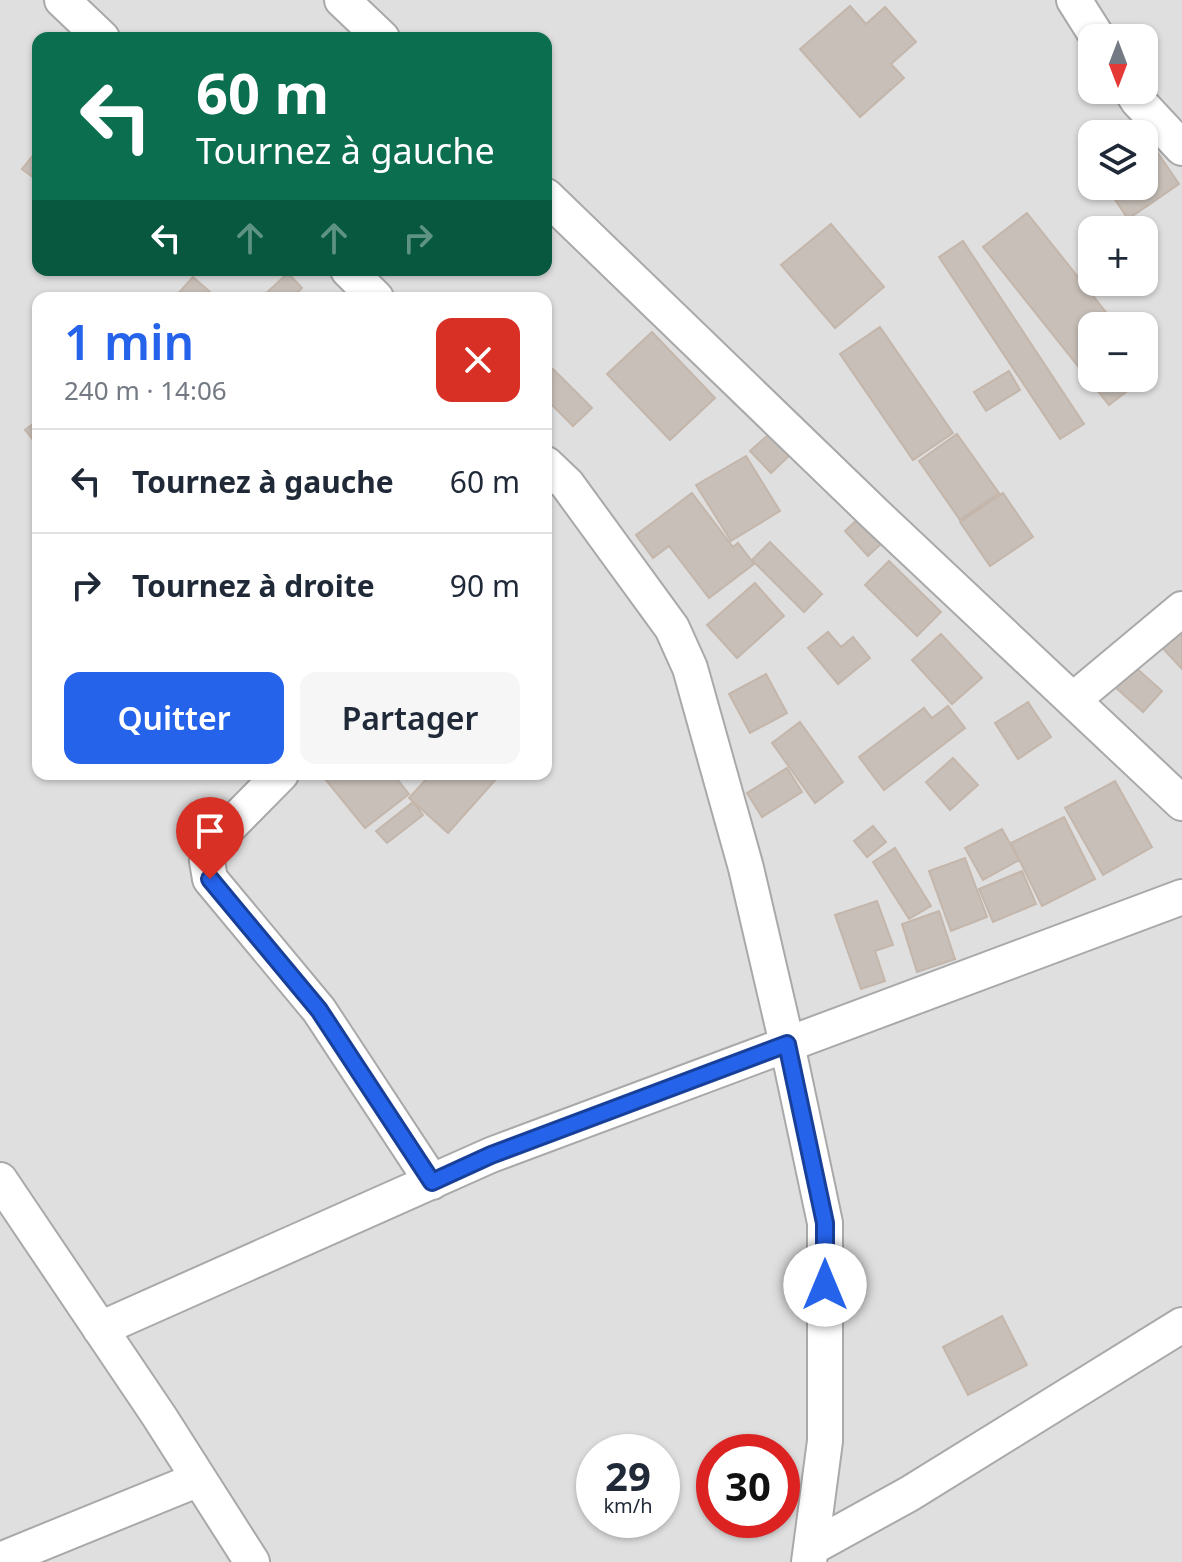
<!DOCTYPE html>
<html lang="fr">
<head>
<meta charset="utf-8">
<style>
	:root { --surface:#fff; --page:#f6f6f7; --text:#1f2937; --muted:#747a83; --line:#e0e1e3; --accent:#2563eb }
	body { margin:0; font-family:"Noto Sans",sans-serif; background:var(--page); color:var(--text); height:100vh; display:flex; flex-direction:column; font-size:30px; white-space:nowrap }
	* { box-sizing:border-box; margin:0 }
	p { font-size:26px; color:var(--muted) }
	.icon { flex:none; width:44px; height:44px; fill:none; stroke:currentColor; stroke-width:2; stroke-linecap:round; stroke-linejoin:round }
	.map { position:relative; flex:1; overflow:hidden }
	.side { position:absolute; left:32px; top:292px; width:520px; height:488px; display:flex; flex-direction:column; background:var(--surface); border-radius:16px; box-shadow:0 2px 6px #0004 }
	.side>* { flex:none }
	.hud { position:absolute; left:32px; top:32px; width:520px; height:244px; border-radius:16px; box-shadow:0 2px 6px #0004; background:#0b6e4f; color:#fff; overflow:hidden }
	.needle { width:52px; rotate:180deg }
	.controls { position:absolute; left:1078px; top:24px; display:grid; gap:16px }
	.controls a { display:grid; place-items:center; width:80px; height:80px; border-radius:16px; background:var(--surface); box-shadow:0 2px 6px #0004; font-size:40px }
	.speed { position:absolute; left:576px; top:1434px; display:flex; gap:16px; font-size:40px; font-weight:700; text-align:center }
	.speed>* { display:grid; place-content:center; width:104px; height:104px; border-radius:50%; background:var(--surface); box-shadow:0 2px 6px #0004; line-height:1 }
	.speed small { font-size:20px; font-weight:400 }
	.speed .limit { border:12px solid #d22; background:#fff; color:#111 }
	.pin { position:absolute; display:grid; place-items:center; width:68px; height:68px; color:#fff; margin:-82px -34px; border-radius:50% 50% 50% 0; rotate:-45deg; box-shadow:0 0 8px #0007 }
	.pin .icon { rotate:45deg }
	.me { position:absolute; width:88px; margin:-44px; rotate:0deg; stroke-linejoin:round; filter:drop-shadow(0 0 6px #0008) }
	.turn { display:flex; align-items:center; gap:28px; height:168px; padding:0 32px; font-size:36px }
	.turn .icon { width:104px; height:104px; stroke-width:2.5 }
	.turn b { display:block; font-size:56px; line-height:68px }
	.lanes { display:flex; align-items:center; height:76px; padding:0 32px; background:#0003; justify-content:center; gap:40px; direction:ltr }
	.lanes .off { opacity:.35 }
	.round { display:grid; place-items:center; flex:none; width:84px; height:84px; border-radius:16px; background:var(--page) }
	.summary { display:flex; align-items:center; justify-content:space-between; height:136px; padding:0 32px }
	h1 { font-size:48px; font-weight:600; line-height:60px; color:var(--accent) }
	.button { display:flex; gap:16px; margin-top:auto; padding:16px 32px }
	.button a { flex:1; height:92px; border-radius:16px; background:var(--accent); color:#fff; font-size:32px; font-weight:600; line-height:92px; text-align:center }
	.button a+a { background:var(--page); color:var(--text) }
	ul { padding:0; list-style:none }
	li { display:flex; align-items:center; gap:24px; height:104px; padding:0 32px; border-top:2px solid var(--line) }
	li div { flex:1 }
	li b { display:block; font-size:30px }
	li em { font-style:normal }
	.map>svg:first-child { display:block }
	.residential { fill:#e0dfdf; fill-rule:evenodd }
	.building { fill:#c7bfb8; stroke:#c4b6ab; stroke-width:2 }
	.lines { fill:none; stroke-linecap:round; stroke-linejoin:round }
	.street-casing { stroke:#a9a9a9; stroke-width:38 }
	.street { stroke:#fff; stroke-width:34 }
	.route-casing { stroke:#184099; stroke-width:20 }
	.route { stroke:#2563eb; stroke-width:14 }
</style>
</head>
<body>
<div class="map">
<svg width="1182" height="1562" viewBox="0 0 1182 1562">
	<rect width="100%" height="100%" fill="#f2efe9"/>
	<path class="residential" d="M0 0H1182V1562H0ZM38 38H546V270H38ZM1092 38H1144V90H1092ZM1092 134H1144V186H1092ZM1092 230H1144V282H1092ZM38 298H546V774H38ZM1092 326H1144V378H1092ZM594 1452H662V1520H594ZM714 1452H782V1520H714Z"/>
	<path class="building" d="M850 6 866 24 885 7 916 42 891 64 904 78 860 117 800 49Z
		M1147 137 1179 184 1128 219 1106 186H1144V139Z
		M38 149V181L22 169Z
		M1027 213 1117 326H1092V378H1144L1109 405 983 247Z
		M831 224 884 287 835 328 781 265Z
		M963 241 1084 424 1060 439 939 257Z
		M288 273 302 288 292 298H261Z
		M193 277 217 298H174Z
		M880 327 953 433 913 460 840 354Z
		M652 332 715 398 670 440 607 374Z
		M553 369 592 408 573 426 546 399V376Z
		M1009 371 1020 390 986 411 974 392Z
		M38 420V446L25 430Z
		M769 434 789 456 771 473 750 451Z
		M957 434 999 493 960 520 919 461Z
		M746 456 780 511 731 541 696 485Z
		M692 493 733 547 738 543 754 564 709 598 669 546 653 558 636 535Z
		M1003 493 1033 537 990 566 960 522Z
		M859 518 882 543 868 556 845 531Z
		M770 542 822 594 804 612 752 560Z
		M889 561 941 612 917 636 865 585Z
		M755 583 784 616 737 658 707 625Z
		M1182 618V669L1157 642Z
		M828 632 841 647 853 637 870 658 838 684 808 648Z
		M941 634 982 678 952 704 912 660Z
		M1125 658 1162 691 1143 712 1106 679Z
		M766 674 787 713 750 733 729 694Z
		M1028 702 1051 737 1018 759 995 723Z
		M948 706 965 728 884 790 859 757 924 708 932 718Z
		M800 722 843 782 815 803 772 743Z
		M953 758 978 785 950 810 926 782Z
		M787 768 802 792 762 817 747 793Z
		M321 774H393L409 794 365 828Z
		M431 774H492L497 778 448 833 409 798Z
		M1115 781 1152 847 1103 875 1065 808Z
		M413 802 423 815 387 843 376 831Z
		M1064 817 1095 879 1042 906 1011 843Z
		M873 826 886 842 867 857 854 841Z
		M1002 829 1019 860 983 880 965 848Z
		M895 848 931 906 909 919 873 862Z
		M965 858 987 917 951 931 929 871Z
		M1022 871 1036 904 993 922 979 889Z
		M877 901 893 945 875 951 885 981 861 989 835 915Z
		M939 911 955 959 917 972 902 924Z
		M1002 1316 1027 1365 968 1395 943 1347Z"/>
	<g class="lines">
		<g class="street-casing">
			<path id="street" d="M62 0 102 38
				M342 0 382 38
				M1074 0 1098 38
				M1131 90 1138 101 1182 148
				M546 196 875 514 1182 803
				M348 270 376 298
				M546 464 567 484 672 628 690 668 746 868 787 1044 825 1223V1441L809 1562
				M1073 700 1182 609
				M281 774 209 847 207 861 210 879 319 1010 432 1182
				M0 1180 159 1416 252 1562
				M100 1329 491 1155 1182 897
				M811 1548 909 1494 1182 1325
				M0 1560 199 1479"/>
		</g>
		<use href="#street" class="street"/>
	</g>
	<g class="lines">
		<g class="route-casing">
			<path id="route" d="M210 879 319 1010 432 1182 491 1155 787 1044 825 1223V1285"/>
		</g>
		<use href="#route" class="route"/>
	</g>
</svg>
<div class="controls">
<a><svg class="needle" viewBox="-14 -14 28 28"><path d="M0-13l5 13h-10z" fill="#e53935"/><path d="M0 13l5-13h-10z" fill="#747a83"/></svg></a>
<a><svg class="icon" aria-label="layers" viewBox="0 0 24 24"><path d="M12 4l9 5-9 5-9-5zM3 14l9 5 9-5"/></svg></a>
<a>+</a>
<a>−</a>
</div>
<div class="speed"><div>29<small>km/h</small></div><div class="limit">30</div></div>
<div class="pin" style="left:210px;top:879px;background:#d93025"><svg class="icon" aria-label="arrive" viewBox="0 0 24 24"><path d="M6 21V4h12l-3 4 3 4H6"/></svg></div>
<svg class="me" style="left:825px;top:1285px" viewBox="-20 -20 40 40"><circle r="19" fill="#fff"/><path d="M0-13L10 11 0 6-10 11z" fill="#2563eb"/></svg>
<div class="hud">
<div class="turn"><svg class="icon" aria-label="left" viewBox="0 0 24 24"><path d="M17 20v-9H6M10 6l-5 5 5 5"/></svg><div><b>60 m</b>Tournez à gauche</div></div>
<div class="lanes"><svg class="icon" aria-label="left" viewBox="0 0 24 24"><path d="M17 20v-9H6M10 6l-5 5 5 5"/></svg><svg class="icon off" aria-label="ahead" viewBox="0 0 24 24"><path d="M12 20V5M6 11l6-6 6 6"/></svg><svg class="icon off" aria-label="ahead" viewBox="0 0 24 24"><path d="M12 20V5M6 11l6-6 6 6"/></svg><svg class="icon off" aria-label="right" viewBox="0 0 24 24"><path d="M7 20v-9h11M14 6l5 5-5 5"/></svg></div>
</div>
<section class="side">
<div class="summary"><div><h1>1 min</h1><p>240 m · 14:06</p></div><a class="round" style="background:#d93025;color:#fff"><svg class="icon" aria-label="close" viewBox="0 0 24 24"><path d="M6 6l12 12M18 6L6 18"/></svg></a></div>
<ul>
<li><svg class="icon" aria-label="left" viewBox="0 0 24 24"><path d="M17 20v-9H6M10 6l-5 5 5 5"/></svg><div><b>Tournez à gauche</b></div><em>60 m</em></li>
<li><svg class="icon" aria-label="right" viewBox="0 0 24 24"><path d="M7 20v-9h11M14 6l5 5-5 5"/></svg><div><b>Tournez à droite</b></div><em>90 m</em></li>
</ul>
<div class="button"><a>Quitter</a><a>Partager</a></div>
</section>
</div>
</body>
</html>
